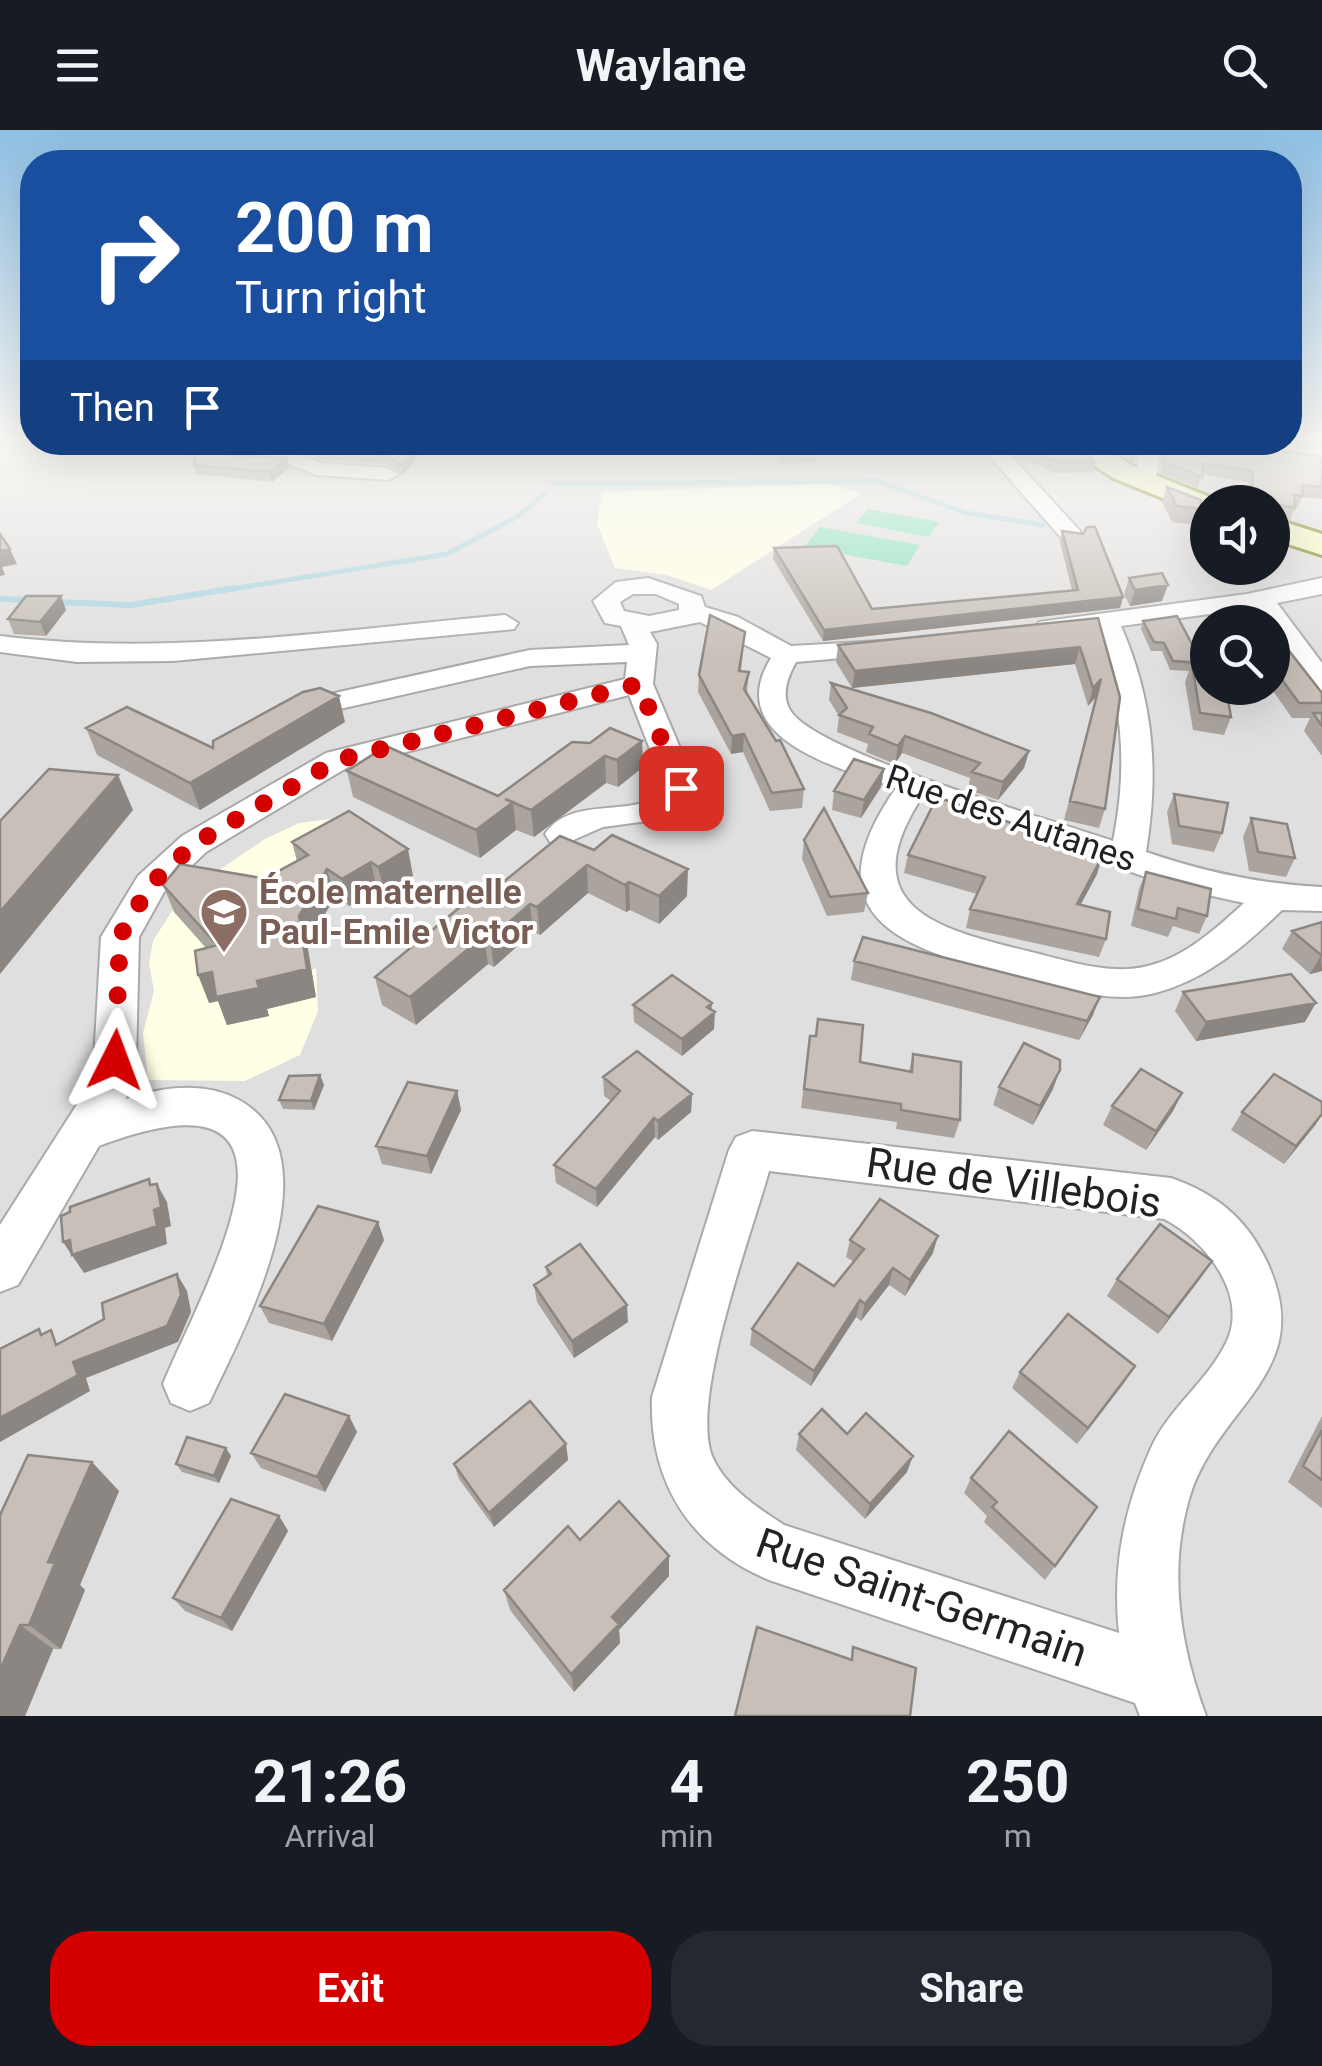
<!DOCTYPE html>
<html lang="en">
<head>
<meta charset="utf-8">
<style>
	:root { --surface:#171b24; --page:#242831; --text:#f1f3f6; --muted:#9ea1a6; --accent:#d40000 }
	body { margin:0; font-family:Roboto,sans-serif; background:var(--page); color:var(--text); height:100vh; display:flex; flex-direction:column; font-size:38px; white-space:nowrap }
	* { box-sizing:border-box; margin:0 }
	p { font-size:32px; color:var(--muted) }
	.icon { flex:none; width:55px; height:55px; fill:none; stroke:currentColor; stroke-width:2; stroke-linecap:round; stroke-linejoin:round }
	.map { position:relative; height:1586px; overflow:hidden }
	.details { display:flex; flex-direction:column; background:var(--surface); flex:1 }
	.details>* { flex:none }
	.banner { position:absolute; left:20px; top:20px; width:1282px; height:305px; border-radius:40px; box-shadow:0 10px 40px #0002; background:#1a4fa0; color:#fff; overflow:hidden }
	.controls { position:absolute; left:1190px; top:355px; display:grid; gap:20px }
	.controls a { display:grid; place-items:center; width:100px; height:100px; border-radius:50%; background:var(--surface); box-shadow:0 10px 40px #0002; font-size:50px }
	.pin { position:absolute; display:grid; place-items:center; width:85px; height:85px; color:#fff; margin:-42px; border-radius:20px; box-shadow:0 5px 15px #0006 }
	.me { position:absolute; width:110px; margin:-55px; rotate:3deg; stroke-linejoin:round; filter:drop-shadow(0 0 8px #0008) }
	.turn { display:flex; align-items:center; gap:35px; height:210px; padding:0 50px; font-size:45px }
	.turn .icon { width:130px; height:130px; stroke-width:2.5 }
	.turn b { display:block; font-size:70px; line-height:85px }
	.then { display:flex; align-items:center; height:95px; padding:0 50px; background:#0003; gap:20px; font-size:38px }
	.eta { display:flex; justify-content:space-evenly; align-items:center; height:170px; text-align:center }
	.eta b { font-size:60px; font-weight:700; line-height:70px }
	.primary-button { display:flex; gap:20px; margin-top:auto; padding:20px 50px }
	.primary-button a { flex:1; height:115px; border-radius:40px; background:var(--accent); color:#fff; font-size:40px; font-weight:700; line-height:115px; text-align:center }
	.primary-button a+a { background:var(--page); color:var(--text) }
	header { display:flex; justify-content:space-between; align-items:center; height:130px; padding:0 50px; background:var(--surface); font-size:45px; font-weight:700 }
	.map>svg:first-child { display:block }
	.residential { fill:#e0dfdf; fill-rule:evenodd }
	.education { fill:#ffffe5 }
	.pitch { fill:#88e0be }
	.parking { fill:#e2e2e2 }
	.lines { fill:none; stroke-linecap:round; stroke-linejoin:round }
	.stream-far1 { stroke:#aad3df; stroke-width:5 }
	.stream { stroke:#aad3df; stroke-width:6 }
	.minor-casing { stroke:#a9a9a9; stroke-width:4 }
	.secondary-casing { stroke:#707d05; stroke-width:6 }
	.minor { fill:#fff; fill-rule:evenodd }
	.secondary { fill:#f7fabf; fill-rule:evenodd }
	.wall { fill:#aba49e }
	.shaded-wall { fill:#8b8681 }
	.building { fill:#c7bfb8; stroke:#8b8681; stroke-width:2.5 }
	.route { stroke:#d40000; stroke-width:18; stroke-dasharray:0 32.4 }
	.labels { text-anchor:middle; stroke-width:8; stroke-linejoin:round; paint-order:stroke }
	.street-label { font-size:35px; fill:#222; stroke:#fff }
	.education-label { font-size:35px; font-weight:bold; fill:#785e54; stroke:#fff; text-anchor:start }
	.near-street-label { font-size:42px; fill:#222; stroke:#fff }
</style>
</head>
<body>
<header><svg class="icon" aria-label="menu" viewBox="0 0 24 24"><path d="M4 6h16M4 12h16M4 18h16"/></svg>Waylane<svg class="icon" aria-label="search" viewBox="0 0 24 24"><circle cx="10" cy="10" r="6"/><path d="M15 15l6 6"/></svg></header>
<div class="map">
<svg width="1322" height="1586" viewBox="0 0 1322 1586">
	<rect width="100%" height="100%" fill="#f2efe9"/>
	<path class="residential" d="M0 311H1322V1586H0ZM1208 372H1272V438H1208ZM1208 492H1272V558H1208Z"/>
	<path class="education" d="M828 354 862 363 711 460 667 445 615 438 597 394 602 362Z
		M346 687 386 728 413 746 385 764 377 760 349 776 337 769 316 782 328 788 309 811 297 814 301 844 316 838 318 881 300 925 245 951 148 950 143 903 154 861 149 833 153 811 182 765 265 709 299 693Z"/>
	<path class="pitch" d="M868 379 939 392 929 407 856 393Z
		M820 397 920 415 907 436 804 417Z"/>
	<path class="parking" d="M1273 437 1293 451 1241 466 1229 448 1217 440Z"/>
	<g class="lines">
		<path class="stream-far1" d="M552 354 878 351 966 383 1043 395
			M220 461 447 424 517 387 545 363"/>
		<path class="stream" d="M0 469 34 470
			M55 472 131 475 235 458"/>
		<g class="minor-casing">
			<path id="minor" d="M217 312H237L236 319 291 321 320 333 388 338 399 344 388 350 316 345 287 333 232 331 218 325Z
				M977 312H998L1080 401V411H1064Z
				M1143 312H1163L1155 351 1144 357 1133 351Z
				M648 448 701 466 705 477 738 487 791 516 899 510 903 516 899 522 889 524 796 532C787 548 780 567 792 583 824 625 1052 690 1113 711 1128 637 1123 570 1096 500L1039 504 1035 498 1039 492 1247 464 1322 448V464L1277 473 1322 533V561L1312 558 1272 504V492H1264L1254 478 1121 496C1154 572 1159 642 1146 722 1204 742 1260 754 1322 757V781L1282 780C1245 816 1206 850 1155 863 1109 875 1065 857 1020 847 906 821 805 789 896 658 840 638 721 609 771 528L700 492 650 502 657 514 653 554 697 658 686 676 670 688 603 697 562 715 550 712 545 704C573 662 641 692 665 658L629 565 348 637 206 722 164 762 139 807 136 930 126 969C162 957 204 951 239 970 339 1026 243 1200 209 1273L190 1281 171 1273 163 1254C205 1153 338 926 99 1016L18 1155 0 1162V1095L83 965 94 930 101 807 138 746 182 706 326 623 625 549 627 532 530 536 291 590 280 587 276 581 280 575 530 520 629 515 621 496 605 493 593 471 616 452ZM633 464H656L679 474V480L649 486 624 481 620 472ZM922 667 1176 758 1244 773C1217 798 1185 827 1148 836 1108 846 1066 830 1027 821 936 799 851 776 922 667Z
				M505 485 518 493 514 499 173 531 77 532 0 522V506C168 527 337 500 505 485Z
				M752 1001 1171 1048C1216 1064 1245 1087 1266 1130 1320 1243 1216 1275 1189 1369 1168 1442 1180 1516 1206 1586H1140L1135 1573 769 1450C690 1417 649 1352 652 1267L729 1020 736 1007ZM769 1041 1164 1089C1204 1109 1250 1165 1226 1213 1207 1252 1169 1278 1151 1318 1124 1378 1112 1437 1119 1503L784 1395C758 1378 725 1357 712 1326 690 1268 751 1106 769 1041Z"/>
		</g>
		<g class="secondary-casing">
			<path id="secondary" d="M1060 312H1095L1133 336 1222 372H1208V384L1197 382 1113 348Z
				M1272 388 1322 404V425L1272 409Z"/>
		</g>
		<use href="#minor" class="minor"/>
		<use href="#secondary" class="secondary"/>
	</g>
	<path class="wall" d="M1290 311H1322V319L1280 312H1290Z
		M214 312V317L228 325 289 338 272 352 196 344 194 335V326L178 325 175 316Z
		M244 312H429L403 345 388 334 321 329 291 317Z
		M743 312H814L818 319 817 332 780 334 776 327 751 328Z
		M1005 312H1072L1095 332 1092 342 1056 343 1017 327Z
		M1124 312H1140L1134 332 1121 324Z
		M1166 312H1223L1322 327V369L1302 367 1298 377H1295L1290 390 1273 386 1272 372H1248L1249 352 1202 344 1198 358 1160 343Z
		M1167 357 1200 379 1195 395 1172 392 1162 372Z
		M1062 401 1123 467 1120 478 823 511 773 429 774 418 872 479 1072 460 1060 412Z
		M1129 448 1162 471 1130 476 1124 464Z
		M61 466 66 480 46 506 14 504 8 489Z
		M1098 488 1105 679 1099 698 1064 690 1096 567 1088 576 1075 534 852 558 836 532 838 515Z
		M1143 491 1202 533 1201 536 1231 587 1224 605 1193 600 1185 552 1189 541 1170 540 1162 521H1151L1141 499Z
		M1272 499 1322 563V626L1304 601 1310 588H1292L1271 558H1272Z
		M745 502 741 541 749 542 747 563 804 659 802 678 770 681 743 622 731 624 698 562 699 545Z
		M831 553 1029 621 1024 638 998 670 968 660 970 648 902 623 895 634 866 622 868 614 837 602 839 586 829 570Z
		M345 592 200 680 97 625 86 598 213 618Z
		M642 611 643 637 618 657 606 653 534 707 516 700 480 728 353 667 347 641 498 666 590 613Z
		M884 639 881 657 861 688 832 680 834 661Z
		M1174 664 1222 703 1214 722 1172 714 1167 682Z
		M349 681 413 746 385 764 377 760 349 776 335 767 307 814 316 867 267 879 269 886 227 895 218 871 209 873 206 818 174 782 163 755 261 748 271 745 297 731 292 712Z
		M1251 688 1295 728 1286 747 1249 741 1243 707Z
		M560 706 687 766 659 794 630 780 626 782 588 763 540 805 533 802 494 837 488 834 416 895 382 875 375 847 496 758Z
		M804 710 868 763 864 782 827 786 802 729Z
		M908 725 1097 744 1080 775 1106 809 1099 827 966 798 970 779 977 764 904 743Z
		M1146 742 1207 786 1199 804 1173 796 1168 807 1131 796 1139 759Z
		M1322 792V841L1310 844 1282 819 1292 801Z
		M854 831 1093 885 1079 910 851 850Z
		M1183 862 1305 892 1196 911 1175 881Z
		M633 875 712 880 714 899 682 926 634 892Z
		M810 906 860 932 909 941 913 924 960 990 954 1008 896 999 897 992 801 978Z
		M320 945 324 955 314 980 283 979 279 970Z
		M603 947 692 964 691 982 658 1010 655 1007 597 1077 556 1053 554 1035 611 971 604 966Z
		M999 957 1053 959 1033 995 993 975Z
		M457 961 461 980 431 1044 382 1034 376 1016Z
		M1182 963 1173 981 1146 1020 1103 995 1112 976Z
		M1242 982 1316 994 1284 1034 1231 1000Z
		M378 1092 384 1110 332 1211 269 1193 260 1176Z
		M850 1110 933 1123 905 1166 889 1155 861 1191 856 1187 811 1256 750 1215 752 1199 834 1156 854 1132 846 1127Z
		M1212 1131 1158 1204 1107 1166 1117 1149Z
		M546 1137 628 1192 574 1228 537 1172 534 1155 547 1146Z
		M1135 1236 1077 1314 1012 1258 1020 1242Z
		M349 1286 357 1302 325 1362 261 1338 251 1323Z
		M1322 1286V1378L1288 1352Z
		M799 1304H847L907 1342 865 1389 796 1320Z
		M566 1314 568 1330 494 1397 459 1349 454 1334Z
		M231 1326 219 1353 182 1342 176 1334Z
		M971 1348 1097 1377 1045 1450 984 1392 987 1386 964 1363Z
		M119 1361 80 1455 85 1460 61 1519H53L25 1586 0 1385Z
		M279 1386 288 1401 232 1501 185 1481 173 1468Z
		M580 1410 669 1446 619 1500 620 1513 574 1562 510 1480 504 1460Z"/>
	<path class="shaded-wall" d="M420 312H429L403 345 401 335Z
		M287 328 289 338 272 352 269 342Z
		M10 419 17 434 2 437 5 445 0 446V421Z
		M1168 455 1162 471 1130 476 1135 460Z
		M61 466 66 480 46 506 40 492Z
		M1123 467 1120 478 823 511 824 500Z
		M1080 517 1075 534 852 558 855 541Z
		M1101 549 1096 567 1088 576 1093 558Z
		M339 566 345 592 200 680 190 653Z
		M744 604 743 622 731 624 732 606Z
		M905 606 902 623 895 634 898 616Z
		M642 611 643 637 618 657 617 630Z
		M1029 621 1024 638 998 670 1003 652Z
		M605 626 606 653 534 707 531 680Z
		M884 639 881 657 861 688 864 670Z
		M118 645 133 680 0 844V782Z
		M513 672 516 700 480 728 476 700Z
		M408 719 413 746 385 764 378 737Z
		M1103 725 1097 744 1071 793 1077 774Z
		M371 732 377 760 349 776 342 749Z
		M587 735 588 763 540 805 537 777Z
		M327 739 335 767 307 814 316 867 267 879 269 886 227 895 218 871 209 873 198 845 212 842 257 851Z
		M688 739 687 766 659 794V766Z
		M629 752 630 780 626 782 625 755Z
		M530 774 533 802 494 837 490 809Z
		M484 806 488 834 416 895 410 867Z
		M1321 825 1322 841 1310 844Z
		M1100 867 1093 885 1079 910 1087 891Z
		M712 873 711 885 715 882 714 899 682 926V909L707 877Z
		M1316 873 1305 892 1196 911 1206 892Z
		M1060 940 1053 959 1033 995 1040 976Z
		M320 945 324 955 314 980 311 971Z
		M457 961 461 980 431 1044 427 1026Z
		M1182 963 1173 981 1146 1020 1156 1001Z
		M692 964 691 982 658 1010V991Z
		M1322 984 1316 994 1284 1034 1296 1016Z
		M654 988 655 1007 597 1077 596 1059Z
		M157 1054 167 1072 171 1096 165 1098 167 1114 84 1143 63 1112 154 1080Z
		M378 1092 384 1110 332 1211 324 1194Z
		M938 1106 933 1123 905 1166 910 1150Z
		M1212 1131 1200 1149 1158 1204 1169 1187Z
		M893 1138 889 1155 861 1191 865 1174Z
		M177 1144 187 1161 191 1182 178 1212 86 1248 90 1261 0 1312V1288L73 1232Z
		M860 1170 856 1187 811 1256 814 1241Z
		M627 1175 628 1192 574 1228 572 1211Z
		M1135 1236 1124 1253 1077 1314 1088 1298Z
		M349 1286 357 1302 325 1362 317 1347Z
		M566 1314 568 1330 494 1397 489 1383Z
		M226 1318 231 1326 219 1353 214 1346Z
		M913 1326 907 1342 865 1389 870 1374Z
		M92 1332 119 1361 80 1455 85 1460 61 1519 29 1495 48 1432Z
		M279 1386 288 1401 232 1501 221 1488Z
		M669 1426V1446L619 1500 620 1513 574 1562 571 1544 612 1487Z
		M20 1495 53 1519 25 1586H0V1540Z"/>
	<path class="building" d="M179 312H212V316L228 325 287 328 269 342 194 335 195 316H175Z
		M301 312H420L401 335 387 325 319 320Z
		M751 312H814L818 319 781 320 777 313 751 314Z
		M1015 312H1072L1095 332H1058L1019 317Z
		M1124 312H1140L1137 321 1124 313Z
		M1168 312H1223L1322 327V357L1302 355 1303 366 1294 365 1295 378 1274 374 1272 391V372H1252L1253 341 1203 333 1202 347 1164 332Z
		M1167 357 1201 370 1200 379 1177 376Z
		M1087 397H1095L1123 467 824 500 774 418 837 416 872 479 1078 460 1062 401 1083 404Z
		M0 404 10 419 0 421Z
		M1162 443 1168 455 1135 460 1129 448Z
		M26 466H61L40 492 8 489Z
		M710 485 745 502 739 541 749 542 744 559 776 611 780 610 804 659 772 663 744 604 732 606 699 545Z
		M1177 486 1202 533 1173 531 1164 513 1154 512 1143 491Z
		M1098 488 1120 567 1105 679 1070 671 1101 549 1093 558 1080 517 855 541 838 515Z
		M1272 499 1322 563V573H1299L1272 536Z
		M1192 534 1208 537V558H1226L1231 587 1200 583Z
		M831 553 931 583 1029 621 1003 652 972 642 980 633 905 606 898 616 869 604 873 597 839 585 847 578Z
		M320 558 339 566 190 653 86 598 127 577 213 618V611L303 562Z
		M1313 583H1322V596Z
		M610 598 642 611 617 630 605 626 531 680 505 669 513 672 476 700 347 641 386 616 498 666 572 612 590 613Z
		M854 629 884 639 864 670 834 661Z
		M49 639 118 645 0 782V691Z
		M1174 664 1228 673 1222 703 1179 696Z
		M937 667 1103 725 1077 774 1110 782 1106 809 970 779 985 747 908 725Z
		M824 678 868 763 830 767 804 710Z
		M349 681 408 719 378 737 371 732 342 749 327 739 299 786 307 839 257 851 259 858 216 867 212 842 198 845 195 821 217 815 163 755 180 734 261 748 271 745 308 725 292 712Z
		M1251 688 1287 694 1295 728 1258 722Z
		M612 705 688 739 659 766 629 752 625 755 587 735 537 777 530 774 490 809 484 806 410 867 375 847 488 754 496 758 560 706 594 720Z
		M1146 742 1211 759 1207 786 1178 778 1176 789 1138 779Z
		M1322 792V825H1321L1292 801Z
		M863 807 1100 867 1087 891 854 831Z
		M1291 844 1316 873 1206 892 1183 862Z
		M672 845 712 873 707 877 715 882 682 909 633 875Z
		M818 889 863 895 860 932 912 942 913 924 961 932 960 990 901 980V974L804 959 810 906H816Z
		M1024 913 1060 930V940L1040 976 999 957Z
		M637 921 692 964 658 991 654 988 596 1059 554 1035 620 961 603 947Z
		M1141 939 1182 963 1156 1001 1112 976Z
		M1274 944 1322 972V984L1296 1016 1242 982Z
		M320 945 311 971 279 970 289 946Z
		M408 952 457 961 427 1026 376 1016Z
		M149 1049 150 1055 157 1054 161 1077 154 1080 157 1096 72 1125 70 1110 63 1112 61 1086 70 1082V1077Z
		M880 1069 938 1106 910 1150 893 1138 865 1174 860 1170 814 1241 752 1199 798 1133 834 1156 864 1119 850 1110Z
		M318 1076 378 1092 324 1194 260 1176Z
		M1160 1094 1212 1131 1169 1187 1117 1149Z
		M580 1114 627 1175 572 1211 534 1155 551 1144 546 1137Z
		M177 1144 181 1165 167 1196 73 1232 78 1245 0 1288V1219L39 1199 41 1205 51 1200 56 1215 104 1189 102 1173Z
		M1068 1184 1135 1236 1088 1298 1020 1242Z
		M285 1264 349 1286 317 1347 251 1323Z
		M530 1271 566 1314 489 1383 454 1334Z
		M822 1279 847 1304 866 1283 913 1326 870 1374 799 1304Z
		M1322 1300V1350L1303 1336Z
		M1009 1301 1097 1377 1055 1436 992 1377 997 1372 971 1348Z
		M187 1307 226 1318 214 1346 176 1334Z
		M28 1325 92 1332 48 1432 55 1433 29 1495H20L0 1540V1385Z
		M231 1369 279 1386 221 1488 173 1468Z
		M619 1371 669 1426 612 1487 619 1494 571 1544 504 1460 568 1396 580 1410Z
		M757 1497 852 1530 853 1517 916 1538 910 1586H735Z"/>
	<linearGradient id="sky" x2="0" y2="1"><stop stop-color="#8fc0e4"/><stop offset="0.58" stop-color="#f9f8f5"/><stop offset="1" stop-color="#f9f8f5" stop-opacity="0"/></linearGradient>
	<rect width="1322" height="533" fill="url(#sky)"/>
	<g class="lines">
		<path class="route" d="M115 930 120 806 151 754 194 714 338 630 639 554 681 658"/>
	</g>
	<defs>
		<g id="school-pin" transform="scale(2.5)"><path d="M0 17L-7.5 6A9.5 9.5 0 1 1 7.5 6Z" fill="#8d6e63" stroke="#fff"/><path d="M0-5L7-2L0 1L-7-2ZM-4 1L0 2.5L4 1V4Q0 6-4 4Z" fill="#fff"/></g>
	</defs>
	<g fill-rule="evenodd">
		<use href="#school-pin" x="224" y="782"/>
	</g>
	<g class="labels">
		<g class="street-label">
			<text transform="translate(1011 688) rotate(19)" y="12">Rue des Autanes</text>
		</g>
		<g class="education-label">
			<text x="259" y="774">École maternelle<tspan x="259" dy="40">Paul-Emile Victor</tspan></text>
		</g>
		<g class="near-street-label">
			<text transform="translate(1014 1052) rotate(8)" y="15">Rue de Villebois</text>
			<text transform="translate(922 1467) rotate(19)" y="15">Rue Saint-Germain</text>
		</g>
	</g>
</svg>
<div class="controls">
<a><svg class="icon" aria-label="sound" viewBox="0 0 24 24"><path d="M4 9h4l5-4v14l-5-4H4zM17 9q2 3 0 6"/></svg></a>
<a><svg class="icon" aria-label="search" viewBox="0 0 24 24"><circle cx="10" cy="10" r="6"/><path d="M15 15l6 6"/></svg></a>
</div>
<div class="pin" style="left:681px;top:658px;background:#d93025"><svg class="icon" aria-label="arrive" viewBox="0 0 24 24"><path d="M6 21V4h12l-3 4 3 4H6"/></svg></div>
<svg class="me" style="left:115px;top:930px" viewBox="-20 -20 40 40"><path d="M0-17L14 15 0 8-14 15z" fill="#d40000" stroke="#fff" stroke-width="4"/></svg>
<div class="banner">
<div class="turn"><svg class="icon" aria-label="right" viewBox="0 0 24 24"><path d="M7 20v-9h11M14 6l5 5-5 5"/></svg><div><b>200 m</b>Turn right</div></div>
<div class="then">Then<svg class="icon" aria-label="arrive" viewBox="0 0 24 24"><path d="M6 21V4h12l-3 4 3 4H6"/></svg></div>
</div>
</div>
<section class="details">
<div class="eta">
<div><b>21:26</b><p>Arrival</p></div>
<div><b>4</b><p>min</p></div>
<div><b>250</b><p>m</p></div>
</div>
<div class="primary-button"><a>Exit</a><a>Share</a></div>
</section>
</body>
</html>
